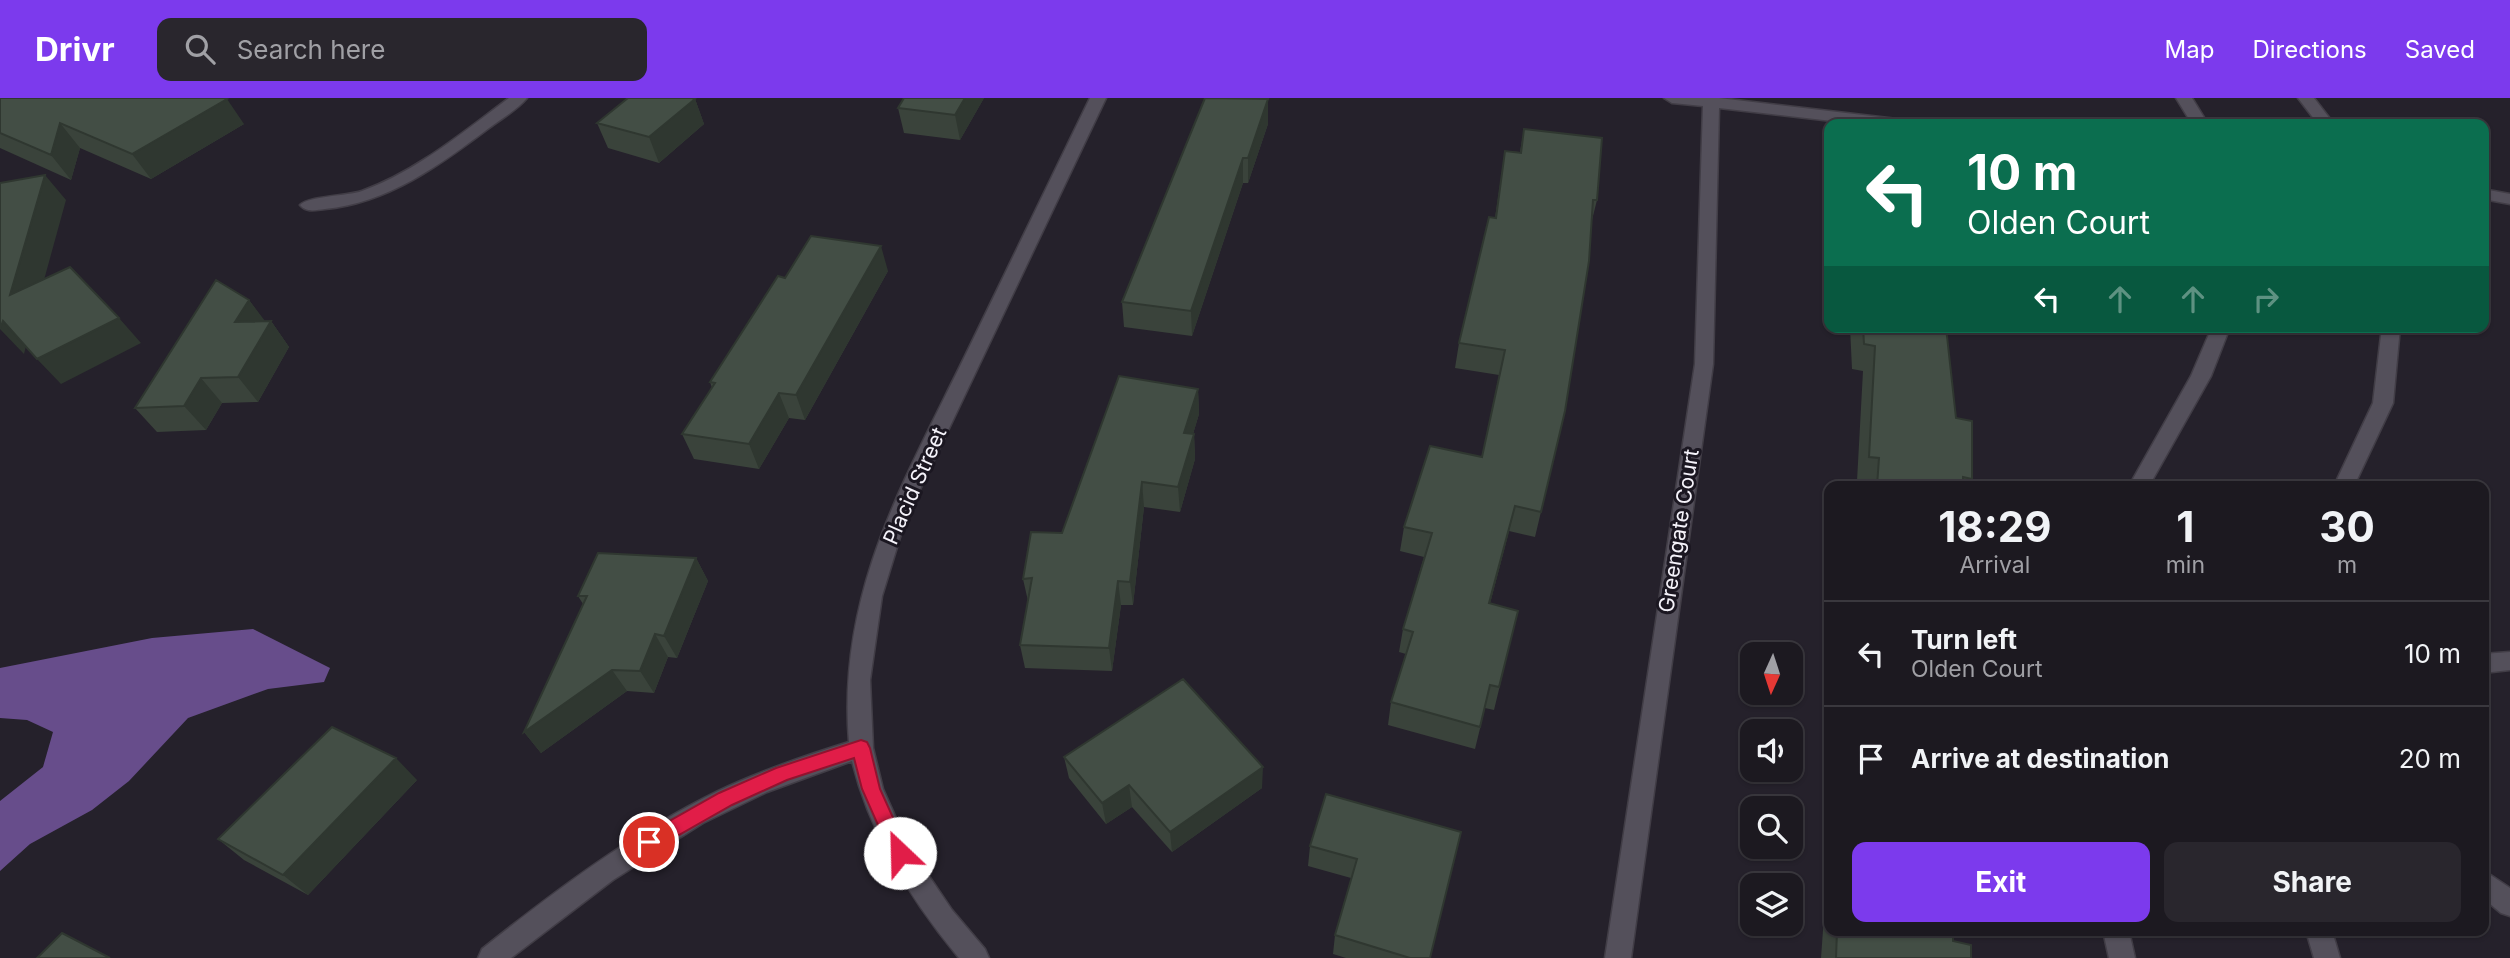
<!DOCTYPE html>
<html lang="en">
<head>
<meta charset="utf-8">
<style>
	:root { --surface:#1c1920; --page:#29262d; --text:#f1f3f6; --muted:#a0a0a5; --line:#3a383e; --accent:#7c3aed }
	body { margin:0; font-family:Inter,sans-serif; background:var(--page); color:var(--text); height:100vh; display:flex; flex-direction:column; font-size:26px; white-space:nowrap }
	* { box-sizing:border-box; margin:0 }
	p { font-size:23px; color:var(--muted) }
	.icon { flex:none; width:38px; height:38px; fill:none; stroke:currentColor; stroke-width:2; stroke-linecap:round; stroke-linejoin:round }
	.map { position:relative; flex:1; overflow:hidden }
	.details { position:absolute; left:1824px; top:383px; width:665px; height:455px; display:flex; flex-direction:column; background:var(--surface); border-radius:14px; box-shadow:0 2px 5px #0004,0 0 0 2px var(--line) }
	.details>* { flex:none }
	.hud { position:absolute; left:1824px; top:21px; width:665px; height:214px; border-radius:14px; box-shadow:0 2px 5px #0004,0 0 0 2px var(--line); background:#0b6e4f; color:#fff; overflow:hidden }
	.needle { width:46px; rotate:183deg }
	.fabs { position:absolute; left:1740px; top:544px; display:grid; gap:14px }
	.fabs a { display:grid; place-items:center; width:63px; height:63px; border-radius:14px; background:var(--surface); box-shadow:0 2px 5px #0004,0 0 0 2px var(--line); font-size:35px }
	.pin { position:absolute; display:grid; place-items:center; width:60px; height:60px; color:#fff; margin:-30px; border:4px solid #fff; border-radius:50%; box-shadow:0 2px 7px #0007 }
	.me { position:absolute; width:77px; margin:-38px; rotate:336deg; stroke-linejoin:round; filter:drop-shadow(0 0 5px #0008) }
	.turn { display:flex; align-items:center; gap:24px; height:147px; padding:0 28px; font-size:32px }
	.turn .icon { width:91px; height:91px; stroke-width:2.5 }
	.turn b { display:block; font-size:49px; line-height:60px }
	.lanes { display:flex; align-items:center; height:66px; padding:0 28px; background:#0003; justify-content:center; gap:35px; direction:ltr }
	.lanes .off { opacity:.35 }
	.eta { display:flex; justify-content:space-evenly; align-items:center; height:119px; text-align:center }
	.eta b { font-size:42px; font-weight:700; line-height:49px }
	.button { display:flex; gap:14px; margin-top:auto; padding:14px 28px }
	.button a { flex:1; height:80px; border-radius:14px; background:var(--accent); color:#fff; font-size:28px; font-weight:700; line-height:80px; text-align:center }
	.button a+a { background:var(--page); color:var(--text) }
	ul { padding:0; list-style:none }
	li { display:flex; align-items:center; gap:21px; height:105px; padding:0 28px; border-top:2px solid var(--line) }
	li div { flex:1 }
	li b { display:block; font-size:26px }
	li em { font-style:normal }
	header { display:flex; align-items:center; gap:42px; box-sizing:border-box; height:98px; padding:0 35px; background:var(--accent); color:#fff }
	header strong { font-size:33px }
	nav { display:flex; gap:38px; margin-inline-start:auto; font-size:24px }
	.search { width:490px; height:63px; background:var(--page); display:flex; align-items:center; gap:18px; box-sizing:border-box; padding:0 24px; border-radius:14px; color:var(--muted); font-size:26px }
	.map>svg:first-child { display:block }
	.forest { fill:#674d8b }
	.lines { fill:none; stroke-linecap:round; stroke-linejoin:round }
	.minor-casing { stroke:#413d46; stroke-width:3 }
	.minor { fill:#54505b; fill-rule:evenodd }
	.wall { fill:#3a433b }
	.shaded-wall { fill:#2f3730 }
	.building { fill:#434e45; stroke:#2f3730; stroke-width:2 }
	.route { fill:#e11d48; stroke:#92132f; stroke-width:2 }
	.labels { text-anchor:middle; stroke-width:6; stroke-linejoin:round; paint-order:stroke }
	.street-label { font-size:21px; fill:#f5f3fa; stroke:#1b1721 }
</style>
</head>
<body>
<header>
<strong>Drivr</strong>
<div class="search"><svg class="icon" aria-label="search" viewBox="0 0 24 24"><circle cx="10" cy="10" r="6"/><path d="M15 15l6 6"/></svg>Search here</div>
<nav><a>Map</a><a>Directions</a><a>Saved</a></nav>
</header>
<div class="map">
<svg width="2510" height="860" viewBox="0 0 2510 860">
	<rect width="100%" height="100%" fill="#25212b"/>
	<path class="forest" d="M253 531 330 570 324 584 268 591 188 620 129 683 92 712 30 746 0 773V703L43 669 53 634 27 622 0 620V570L152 540Z"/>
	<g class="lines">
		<g class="minor-casing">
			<path id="minor" d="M509 0H527C517 12 501 21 489 30 440 67 388 105 325 111 316 112 307 115 300 107 308 98 348 98 362 93 417 73 463 34 509 0Z
				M1090 0H1106L905 423 882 498 870 582 873 650 883 691 908 747 952 812 985 851 989 860H959C911 802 870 737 852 663L767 694 703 725 613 782 511 860H478L482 851C556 792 632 735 718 693 760 673 804 658 849 644 837 496 903 385 965 258 1007 172 1048 86 1090 0Z
				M1664 0H1719L1897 21 1905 26H1858L1719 10 1713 266 1631 860H1605L1695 266 1703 8 1672 5Z
				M2176 0H2192L2208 26H2192Z
				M2298 0H2314L2334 26H2318Z
				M2483 91 2510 96V106L2483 101Z
				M2212 229H2230L2211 278 2149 388H2129L2191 278Z
				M2382 229H2400L2393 305 2354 388H2334L2373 305Z
				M2510 554V572L2483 575V556Z
				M2483 772 2510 790V818L2501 815 2483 800Z
				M2103 833H2129L2135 860H2109Z
				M2306 833H2332L2340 860H2314Z"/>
		</g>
		<use href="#minor" class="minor"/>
	</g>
	<path class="wall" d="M0 0 244 26 151 81 80 50 71 82 0 50Z
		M984 0 960 42 904 35 898 10Z
		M695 1 704 26 659 65 608 50 597 25Z
		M1268 1V26L1248 85H1243L1192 238 1124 229 1122 204Z
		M1524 31 1597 102 1591 126 1565 313 1535 439 1509 433 1490 505 1518 513 1494 612 1485 610 1475 651 1388 627 1391 604 1406 556 1399 554 1403 531 1424 459 1400 453 1404 429 1482 359 1499 277 1455 270 1459 245 1495 120 1505 53 1520 54Z
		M888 173 805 322 789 320 759 371 694 361 682 336 712 290 710 284 785 180Z
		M249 202 265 224 271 223 289 249 258 304 222 305 206 332 157 334 135 310Z
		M1850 229H1946L1956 320 1972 381 1968 388H1866V385L1857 383 1863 273 1852 271Z
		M1198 291 1199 316 1193 336H1194L1195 361 1180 414 1144 409 1133 507H1121L1112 573 1025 570 1020 547 1028 503 1023 481 1062 435Z
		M696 460 708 483 677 560 668 559 654 595 627 593 541 655 524 634 583 506 578 498Z
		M1064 659 1262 690 1172 754 1132 709 1106 726 1069 680Z
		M417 682 308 797 244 762 218 741Z
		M1326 696 1430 860H1346L1333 856 1335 837 1351 780 1308 768 1310 748Z
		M1829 748V833H1953V843L1971 860H1821Z"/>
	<path class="shaded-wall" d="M965 0H984L960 42 955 17Z
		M227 1 244 26 151 81 132 56Z
		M695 1 704 26 659 65 649 39Z
		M1268 1V26L1248 85V60Z
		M60 25 80 50 71 82 51 57Z
		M1243 60V85L1192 238 1191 213Z
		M45 77 66 102 33 222 10 197Z
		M881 148 888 173 805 322 796 297Z
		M249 202 268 227 235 224Z
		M119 220 141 245 61 286 37 261Z
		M3 223 26 248 24 256 0 231Z
		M271 223 289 249 258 304 238 279Z
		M201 280 222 305 206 332 184 308Z
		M1198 291 1199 316 1186 359 1184 335Z
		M779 295 789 320 759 371 749 346Z
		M1194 336 1195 361 1180 414 1178 389Z
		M1142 384 1144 409 1133 507 1130 484Z
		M1515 408 1509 433 1484 529 1489 505Z
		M696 460 708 483 677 560 664 538Z
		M1118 483 1121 507 1112 573 1109 550Z
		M655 536 668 559 654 595 640 573Z
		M612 572 627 593 541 655 524 634Z
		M396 660 417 682 308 797 283 777Z
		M1263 669 1262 690 1172 754 1170 734Z
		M1129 687 1132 709 1106 726 1102 705Z"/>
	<path class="building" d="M0 0H224L227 1 132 56 60 25 51 57 0 35Z
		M628 0H692L695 1 649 39 597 25Z
		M904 0H965L955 17 898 10Z
		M1205 0 1268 1 1248 60H1243L1191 213 1122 204Z
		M1524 31 1602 40 1597 102H1593L1589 163 1565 313 1541 414 1515 408 1489 505 1518 513 1499 589 1490 587 1480 629 1391 604 1413 534 1403 531 1432 435 1404 429 1430 348 1482 359 1505 252 1459 245 1489 119 1496 120 1505 53 1521 55Z
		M45 77 10 197 70 169 119 220 37 261 3 223 0 231V85Z
		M811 138 881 148 796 297 779 295 749 346 682 336 715 285 710 284 778 178 785 180Z
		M216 182 249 202 235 224 271 223 238 279 201 280 184 308 135 310Z
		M1863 229H1946L1956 320 1972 323V381L1963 379V388H1877L1879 360 1869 359 1875 248 1864 246Z
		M1119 278 1198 291 1184 335 1194 336 1178 389 1142 384 1130 484 1118 483 1109 550 1020 547 1032 480 1023 481 1031 434 1062 435Z
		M598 455 696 460 664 538 655 536 640 573 612 572 524 634 587 498H578Z
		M1183 581 1263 669 1170 734 1129 687 1102 705 1064 659Z
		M332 629 396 660 283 777 218 741Z
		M1326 696 1461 734 1430 860H1410L1335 837 1357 761 1310 748Z
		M1837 833H1953V843L1971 847V860H1836Z
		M62 835 110 860H37Z"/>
	<path class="route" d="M861 642 867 644 870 650 880 691 909 755 906 761 900 764 893 761 862 691 854 660 787 682 732 707 656 750 649 753 643 750 640 744 643 738 719 695 776 670Z"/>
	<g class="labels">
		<g class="street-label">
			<text transform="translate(915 388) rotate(-66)" y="7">Placid Street</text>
			<text transform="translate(1679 433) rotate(-81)" y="7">Greengate Court</text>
		</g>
	</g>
</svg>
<div class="fabs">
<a><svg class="needle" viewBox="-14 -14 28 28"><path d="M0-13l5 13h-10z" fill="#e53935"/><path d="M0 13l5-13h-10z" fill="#a0a0a5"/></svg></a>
<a><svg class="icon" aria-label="sound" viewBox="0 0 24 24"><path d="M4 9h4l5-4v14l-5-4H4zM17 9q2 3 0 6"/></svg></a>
<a><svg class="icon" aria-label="search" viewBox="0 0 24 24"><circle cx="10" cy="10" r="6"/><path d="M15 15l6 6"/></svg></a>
<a><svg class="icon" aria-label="layers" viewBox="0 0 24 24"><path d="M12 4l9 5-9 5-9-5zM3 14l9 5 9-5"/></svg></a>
</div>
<div class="pin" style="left:649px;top:744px;background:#d93025"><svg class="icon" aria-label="arrive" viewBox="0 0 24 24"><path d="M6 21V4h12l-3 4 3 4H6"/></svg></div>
<svg class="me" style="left:900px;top:755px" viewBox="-20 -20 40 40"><circle r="19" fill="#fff"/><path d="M0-13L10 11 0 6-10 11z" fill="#e11d48"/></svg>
<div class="hud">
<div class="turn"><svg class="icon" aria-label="left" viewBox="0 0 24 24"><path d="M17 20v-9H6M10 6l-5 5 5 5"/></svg><div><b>10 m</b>Olden Court</div></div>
<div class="lanes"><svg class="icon" aria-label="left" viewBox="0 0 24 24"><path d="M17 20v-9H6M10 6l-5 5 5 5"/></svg><svg class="icon off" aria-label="ahead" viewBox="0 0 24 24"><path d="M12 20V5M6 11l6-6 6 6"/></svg><svg class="icon off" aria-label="ahead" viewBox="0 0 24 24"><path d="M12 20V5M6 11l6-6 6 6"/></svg><svg class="icon off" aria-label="right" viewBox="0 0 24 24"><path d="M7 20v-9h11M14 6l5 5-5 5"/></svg></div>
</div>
<section class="details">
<div class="eta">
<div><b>18:29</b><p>Arrival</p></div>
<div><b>1</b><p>min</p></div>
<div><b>30</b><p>m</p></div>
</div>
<ul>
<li><svg class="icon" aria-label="left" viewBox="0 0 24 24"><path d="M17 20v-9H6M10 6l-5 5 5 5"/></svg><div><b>Turn left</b><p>Olden Court</p></div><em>10 m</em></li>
<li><svg class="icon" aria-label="arrive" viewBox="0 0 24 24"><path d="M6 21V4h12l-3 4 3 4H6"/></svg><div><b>Arrive at destination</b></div><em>20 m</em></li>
</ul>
<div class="button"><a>Exit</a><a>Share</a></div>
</section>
</div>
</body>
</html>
